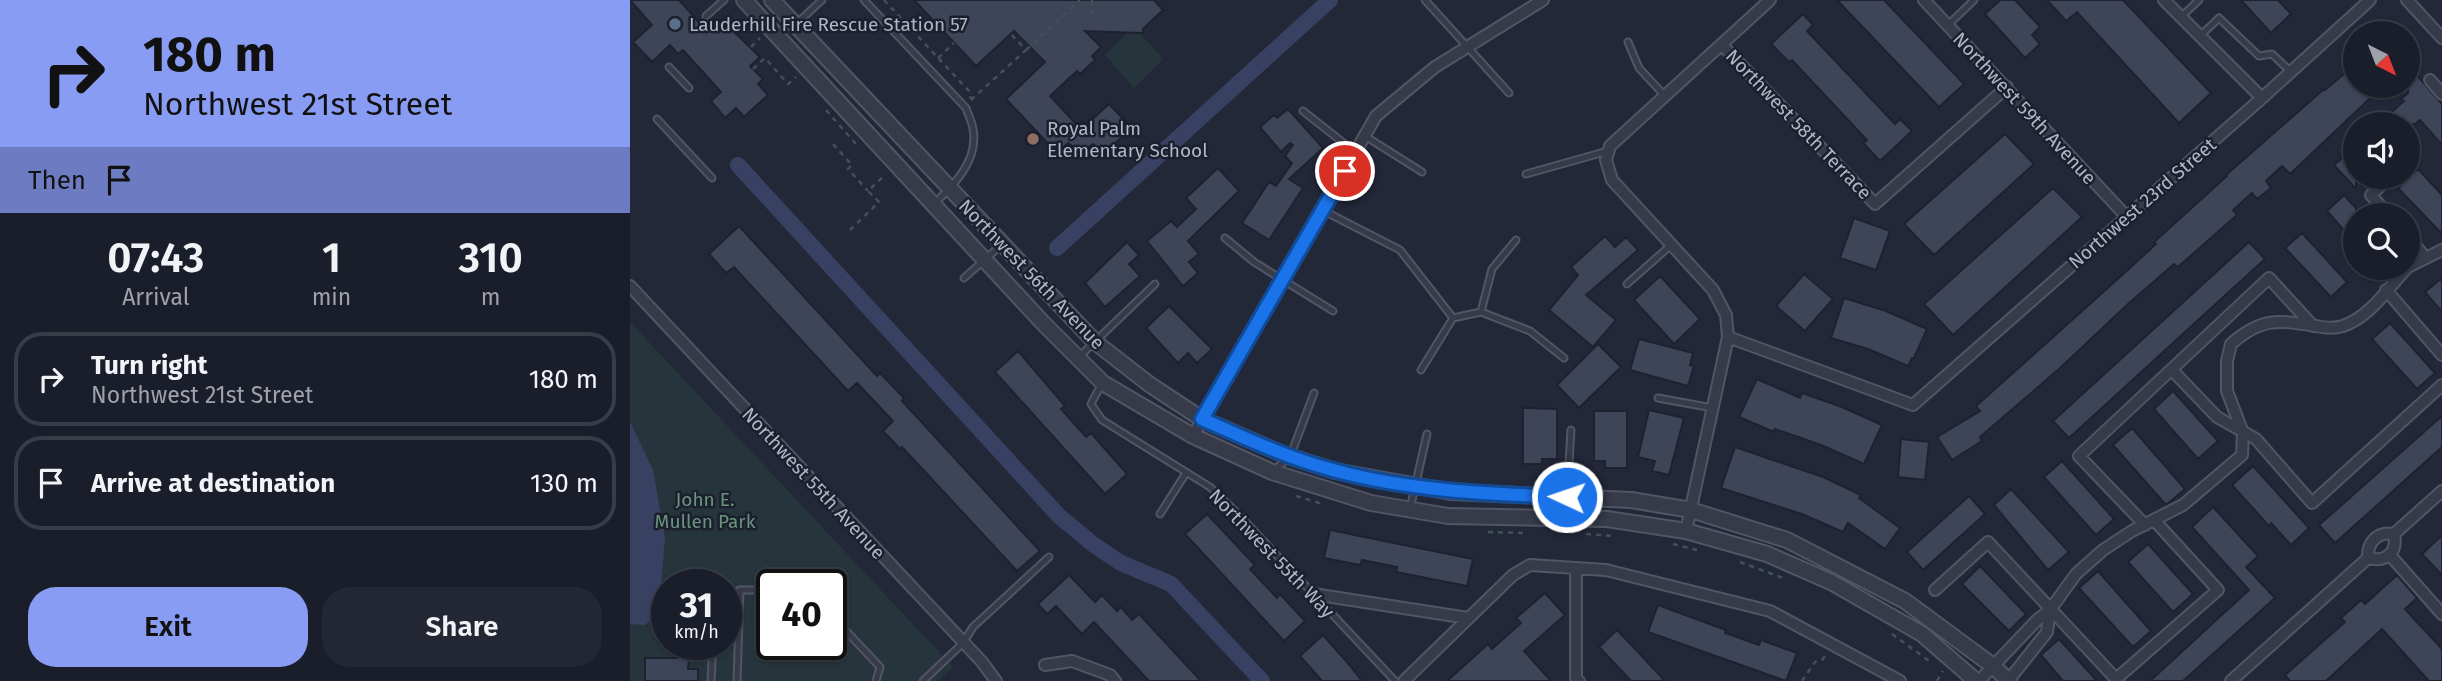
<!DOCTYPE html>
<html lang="en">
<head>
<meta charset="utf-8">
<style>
	:root { --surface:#1a1e2b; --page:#232733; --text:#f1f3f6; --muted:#9fa2a9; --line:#383c47; --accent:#899cf3 }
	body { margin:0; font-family:"Fira Sans",sans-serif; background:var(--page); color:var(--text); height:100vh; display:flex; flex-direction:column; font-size:26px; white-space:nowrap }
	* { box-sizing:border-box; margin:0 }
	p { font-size:23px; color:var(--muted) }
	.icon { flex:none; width:38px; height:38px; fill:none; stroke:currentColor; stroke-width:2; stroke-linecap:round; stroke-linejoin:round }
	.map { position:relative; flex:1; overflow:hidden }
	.panel { display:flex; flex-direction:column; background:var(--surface); width:630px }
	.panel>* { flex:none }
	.guide { background:#899cf3; color:#111; overflow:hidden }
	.needle { width:46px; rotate:138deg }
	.fabs { position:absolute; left:1713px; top:21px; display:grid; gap:14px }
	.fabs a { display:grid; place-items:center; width:77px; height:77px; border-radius:50%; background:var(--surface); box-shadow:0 2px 5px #0004,0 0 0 2px var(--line); font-size:35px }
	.speed { position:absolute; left:21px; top:569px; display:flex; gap:14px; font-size:35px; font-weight:700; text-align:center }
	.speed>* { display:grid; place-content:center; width:91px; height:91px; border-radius:50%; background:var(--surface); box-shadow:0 2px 5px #0004,0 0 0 2px var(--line); line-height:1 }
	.speed small { font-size:18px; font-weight:400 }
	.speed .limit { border:4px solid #111; border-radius:10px; background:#fff; color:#111 }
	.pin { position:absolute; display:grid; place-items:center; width:60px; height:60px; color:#fff; margin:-30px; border:4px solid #fff; border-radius:50%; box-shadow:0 2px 7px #0007 }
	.me { position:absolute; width:77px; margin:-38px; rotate:273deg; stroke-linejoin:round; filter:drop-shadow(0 0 5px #0008) }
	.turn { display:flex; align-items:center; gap:24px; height:147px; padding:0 28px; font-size:32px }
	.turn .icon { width:91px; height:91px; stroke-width:2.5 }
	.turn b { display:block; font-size:49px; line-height:60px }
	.then { display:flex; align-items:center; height:66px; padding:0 28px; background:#0003; gap:14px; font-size:26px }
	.eta { display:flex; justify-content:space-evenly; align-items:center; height:119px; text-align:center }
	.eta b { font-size:42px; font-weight:600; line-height:49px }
	.cta { display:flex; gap:14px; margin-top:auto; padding:14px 28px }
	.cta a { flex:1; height:80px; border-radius:28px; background:var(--accent); color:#111; font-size:28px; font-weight:600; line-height:80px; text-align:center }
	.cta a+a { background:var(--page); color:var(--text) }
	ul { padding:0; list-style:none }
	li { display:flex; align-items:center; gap:21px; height:94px; margin:0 14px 10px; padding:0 14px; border:4px solid var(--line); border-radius:28px }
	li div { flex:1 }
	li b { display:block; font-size:26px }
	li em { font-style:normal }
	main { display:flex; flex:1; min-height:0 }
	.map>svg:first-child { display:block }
	.green { fill:#26353b; fill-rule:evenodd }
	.water { fill:#394162 }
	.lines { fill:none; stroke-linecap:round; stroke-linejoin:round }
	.canal { stroke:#394162; stroke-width:16 }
	.building { fill:#3f4559; stroke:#1e2130; stroke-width:2 }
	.service-casing { stroke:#515564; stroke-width:9 }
	.minor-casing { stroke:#515564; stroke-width:14 }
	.tertiary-casing { stroke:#515564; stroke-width:18 }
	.path { stroke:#425057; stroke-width:2.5; stroke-dasharray:5 5; stroke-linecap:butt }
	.service { stroke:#363a49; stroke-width:5 }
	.minor { stroke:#363a49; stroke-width:10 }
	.tertiary { stroke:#363a49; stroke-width:14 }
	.route-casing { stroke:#114b97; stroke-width:18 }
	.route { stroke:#1a73e8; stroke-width:12 }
	.service-dot { fill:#5c6f8a; stroke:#1c1f2e; stroke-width:2.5 }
	.education-dot { fill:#8d6e63; stroke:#1c1f2e; stroke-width:2.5 }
	.labels { text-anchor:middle; stroke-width:5; stroke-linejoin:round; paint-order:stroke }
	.poi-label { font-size:19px; fill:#b1b5c5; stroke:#1c1f2e; text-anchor:start }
	.street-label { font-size:19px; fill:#b1b5c5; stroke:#1c1f2e }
	.park-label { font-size:19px; fill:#69957d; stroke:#1c1f2e }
</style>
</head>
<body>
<main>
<section class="panel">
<div class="guide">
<div class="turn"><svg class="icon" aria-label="right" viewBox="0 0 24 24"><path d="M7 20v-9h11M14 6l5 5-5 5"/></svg><div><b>180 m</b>Northwest 21st Street</div></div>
<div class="then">Then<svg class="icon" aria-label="arrive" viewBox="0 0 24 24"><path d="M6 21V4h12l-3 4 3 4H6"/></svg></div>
</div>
<div class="eta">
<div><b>07:43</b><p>Arrival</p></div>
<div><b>1</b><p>min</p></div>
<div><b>310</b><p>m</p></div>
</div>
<ul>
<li><svg class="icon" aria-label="right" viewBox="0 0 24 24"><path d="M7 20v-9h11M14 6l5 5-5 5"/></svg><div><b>Turn right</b><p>Northwest 21st Street</p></div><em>180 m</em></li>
<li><svg class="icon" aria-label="arrive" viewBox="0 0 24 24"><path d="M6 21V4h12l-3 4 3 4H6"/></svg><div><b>Arrive at destination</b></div><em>130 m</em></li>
</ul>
<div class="cta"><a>Exit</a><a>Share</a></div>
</section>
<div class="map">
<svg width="1812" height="681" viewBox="0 0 1812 681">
	<rect width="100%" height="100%" fill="#232839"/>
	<path class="green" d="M497 33H510L533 59 504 88 475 55Z
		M0 322 323 667 308 681H0ZM37 584H96V644H37ZM142 584H201V644H142Z"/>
	<path class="water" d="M0 422 23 470 35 538 29 612 15 625 0 624Z"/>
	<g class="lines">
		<path class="canal" d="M108 165 429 516 464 545 491 563 541 584 632 681
			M427 248 700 0"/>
	</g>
	<path class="building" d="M0 0H49L75 29 85 20 95 29 98 26 130 57 120 66 133 79 128 84 138 95 114 117 106 108 95 118 81 101 91 92 53 50 48 54 40 45 22 62 3 42 22 25Z
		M284 0H524L533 10 513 29V33L455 31 471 47 462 56 465 60 450 74 447 71 420 96 448 126 452 121 456 125 479 104 502 128 473 154 463 144 451 152 438 143 427 153 376 99 415 62 384 31 346 66Z
		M1207 0H1254L1334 84 1309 107Z
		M1370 0H1385L1410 27 1402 35 1410 44 1395 58 1355 14Z
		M1417 0H1493L1581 93 1549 123 1447 12 1436 21Z
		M1611 0H1648L1661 14 1641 33Z
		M1173 14 1183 25 1177 31 1265 124 1270 119 1282 131 1250 161 1233 143 1237 140 1162 60 1159 62 1141 44Z
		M1726 64V86H1753L1660 174 1652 166 1636 181 1641 188 1627 199 1622 193 1603 210 1607 215 1548 267 1544 264 1498 304 1429 369 1350 437 1352 441 1322 460 1307 437 1350 411 1346 406 1490 277 1526 244 1524 242 1597 176 1596 175 1694 89 1695 90Z
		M1778 65 1812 104V145L1790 120 1785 124H1749L1774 101 1771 99 1778 93Z
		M658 109 693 148 659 179 673 188 639 240 612 223 639 182 646 186 662 163 655 156 663 145 660 143 651 152 630 127 644 115 647 118Z
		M1375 134 1404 164 1304 255 1274 224Z
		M1726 146V189L1704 165Z
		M588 168 609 191 558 241 569 254 559 262 568 273 553 286 517 241 541 221 547 227 566 209 556 198Z
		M1788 169 1812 195V234L1768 188Z
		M1423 188 1452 217 1323 335 1294 304Z
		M1714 195 1726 208V244L1697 211Z
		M1224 218 1260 231 1246 270 1210 258Z
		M109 226 247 376 250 373 274 398 272 401 410 551 387 571 272 447 270 449 253 431 263 421 227 383 218 391 104 267 96 273 79 254Z
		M1672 233 1717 282 1701 297 1655 248Z
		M975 236 985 247 996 237 1008 250 956 295 986 320 963 347 919 310 948 275 941 267Z
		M497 242 509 255 499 264 510 276 475 307 455 283Z
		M1619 242 1635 259 1439 438 1423 421Z
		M1174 274 1203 299 1175 331 1146 306Z
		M1030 276 1070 319 1044 344 1004 300Z
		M1812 278V312L1795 292Z
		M1214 298 1256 311 1297 329 1284 358H1282L1278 366 1238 349 1201 338Z
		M539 306 582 349 567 363 558 353 548 363 516 328Z
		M1760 323 1805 373 1787 389 1742 339Z
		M1009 339 1063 353 1060 365 1064 366 1058 386 1000 370Z
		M968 344 991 367 949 408 927 385Z
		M388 351 435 406 431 409 456 437 461 433 497 474 475 494 365 372Z
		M1127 379 1170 398 1172 393 1212 407 1252 425 1234 464 1191 445 1145 429 1144 432 1109 417Z
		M1543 391 1588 441 1568 459 1524 409Z
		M893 408 927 409V459H912V464H893Z
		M1019 410 1054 418 1039 475 1022 471 1025 461 1008 457Z
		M964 411H997V468H975V461H964Z
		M1812 416V447L1705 543 1689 525Z
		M1502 428 1555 489 1536 505 1483 445Z
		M1271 439 1299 442 1295 480 1268 477Z
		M1105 447 1193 477 1231 495 1229 498 1270 528 1255 549 1218 523 1213 532 1172 514 1091 488Z
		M1432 461 1484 519 1466 535 1414 477Z
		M1623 466 1679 528 1661 545 1641 523 1639 526 1602 485Z
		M1381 489 1439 552 1418 570 1364 505Z
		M1339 496 1355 514 1293 570 1277 552Z
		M1583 507 1628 556 1616 567 1645 598 1553 681H1520L1619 590 1562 527Z
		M577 514 625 565 620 569 647 598 650 594 675 621 654 641 555 534Z
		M700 530 843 559 837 586 766 572 767 567 732 560 730 565 694 558Z
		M1812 535V575L1792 554Z
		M1518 544 1563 594 1543 612 1498 562Z
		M1350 566 1396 614 1379 631 1332 584Z
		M1468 571 1521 631 1503 647 1449 588Z
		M439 575 465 602 472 595 487 611 491 607 502 620 509 614 571 681H519L464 622 452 634 426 606 417 614 408 604Z
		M1767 575 1787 598 1775 609 1812 649V681H1799L1752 629 1696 681H1660L1655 675 1715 622 1711 618 1731 600 1735 604Z
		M915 593 935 615 894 651 921 681H817L858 644 862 649 891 623 886 618Z
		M1028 605 1096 630 1095 633 1129 645 1131 640 1167 653 1156 681 1018 632Z
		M987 630 1008 652 1035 681H1001L969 647Z
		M693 635 717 662 732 681H692L670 656Z
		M1429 639 1467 681H1433L1411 655Z
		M15 658H59L58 669H68V681H15Z"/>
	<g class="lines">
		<g class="service-casing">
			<path id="service" d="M234 0 336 108C338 114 342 122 343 129 349 160 324 185 304 204
				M795 0 879 93
				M76 16 94 0
				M1551 17 1569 0
				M166 24 192 0
				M1318 25 1344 0
				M1570 36 1589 18 1629 56 1642 54 1661 72
				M998 42 1009 68 1035 96
				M39 67 59 88
				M673 111 725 152
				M27 119 82 178
				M735 136 792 172
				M896 174 978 151
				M692 210 770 250 823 318
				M595 238 624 262 703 311
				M334 278 370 246
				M997 284 1041 245
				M851 312 900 331 934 358
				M449 357 525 284
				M791 370 823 318 851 312 862 269 886 240
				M471 385 461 404 472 420 580 487 608 514 765 681
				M1028 398 1083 408
				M645 469 660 457 684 393
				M937 497 941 430
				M780 509 797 434
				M530 514 556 473
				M96 596 110 590
				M201 615 250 667 246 681
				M81 681 83 644
				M107 681 110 590H142
				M293 681 333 643 343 627 419 557"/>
		</g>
		<g class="minor-casing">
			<path id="minor" d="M1294 0 1496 216
				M1534 0 1632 98
				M1777 0 1812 38
				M1092 45 1245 204 1377 87
				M1800 80 1812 94
				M1778 160 1784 155
				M1758 215 1741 195 1760 177
				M1778 237 1795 257
				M1778 267 1812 250
				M0 286 352 662 366 681
				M1756 290 1812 355
				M1098 337 1283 405 1632 98 1740 0
				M1542 370 1587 417 1626 439 1682 503 1812 385
				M563 436 746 116 805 67 913 0
				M1515 525 1449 456 1639 278 1683 326
				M1056 531 1098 337 1096 315 1083 290 982 180 976 160 980 146 1140 0
				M1764 534 1812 491
				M1760 555 1812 614
				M946 568V678L949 681
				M1305 590 1358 542 1486 679 1588 590 1524 520
				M683 594 838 618
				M415 665 442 661 480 675 485 681
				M774 681 883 575 900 565 976 570 1140 611 1270 681
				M1349 681 1407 620 1420 610 1446 574 1473 550 1502 531 1553 505 1612 455 1613 433 1597 391V361L1601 344C1632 317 1648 320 1686 326 1695 328 1704 329 1713 326 1741 316 1757 289 1777 268
				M1378 681 1417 632 1420 610
				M1601 681 1738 558C1737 542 1748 531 1764 534 1768 552 1756 563 1738 558"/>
		</g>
		<g class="tertiary-casing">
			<path id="tertiary" d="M114 0 413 323 473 383 563 436 642 472 741 503 818 516 977 519 1056 531 1137 554 1201 582 1292 634 1346 681
				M142 0 465 342 519 384 572 419 655 455 705 471 821 492 1001 500 1061 510 1157 540 1275 601 1363 666 1379 681"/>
		</g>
		<path class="path" d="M254 0 339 91 341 99
			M462 0 461 12H466
			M121 47 130 38
			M396 50 450 0
			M308 58 324 43
			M123 69 135 58 158 84 166 77
			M341 100 396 50 381 34
			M196 110 226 144
			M203 144 222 165 218 169 238 191
			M220 230 249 202 238 191 255 175
			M666 496 693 504
			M858 532 897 533
			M956 534 984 536
			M1043 544 1067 550
			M1110 562 1153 578
			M1262 634 1302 663
			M1172 681 1185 662 1192 660 1197 653
			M1307 681 1313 671"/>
		<use href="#service" class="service"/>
		<use href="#minor" class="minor"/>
		<use href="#tertiary" class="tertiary"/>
	</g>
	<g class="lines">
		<g class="route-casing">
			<path id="route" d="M715 171 572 419C615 438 657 458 703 470 779 491 859 494 937 497"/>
		</g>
		<use href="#route" class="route"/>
	</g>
	<circle class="service-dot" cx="45" cy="24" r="7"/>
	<circle class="education-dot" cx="403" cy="139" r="7"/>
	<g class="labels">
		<g class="poi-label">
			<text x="59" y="31">Lauderhill Fire Rescue Station 57</text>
			<text x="417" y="135">Royal Palm<tspan x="417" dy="22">Elementary School</tspan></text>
		</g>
		<g class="street-label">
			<text transform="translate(1395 108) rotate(47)" y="7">Northwest 59th Avenue</text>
			<text transform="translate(1169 124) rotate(46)" y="7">Northwest 58th Terrace</text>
			<text transform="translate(1512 203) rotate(-41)" y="7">Northwest 23rd Street</text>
			<text transform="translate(402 274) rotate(46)" y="7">Northwest 56th Avenue</text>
			<text transform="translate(184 483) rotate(47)" y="7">Northwest 55th Avenue</text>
			<text transform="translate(642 553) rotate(46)" y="7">Northwest 55th Way</text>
		</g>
		<g class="park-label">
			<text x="75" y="506">John E.<tspan x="75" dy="22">Mullen Park</tspan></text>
		</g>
	</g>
</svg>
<div class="fabs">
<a><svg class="needle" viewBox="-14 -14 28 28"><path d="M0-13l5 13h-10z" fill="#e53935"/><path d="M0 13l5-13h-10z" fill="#9fa2a9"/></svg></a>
<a><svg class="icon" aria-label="sound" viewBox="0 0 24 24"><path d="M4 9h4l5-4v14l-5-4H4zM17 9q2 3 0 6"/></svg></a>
<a><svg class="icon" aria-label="search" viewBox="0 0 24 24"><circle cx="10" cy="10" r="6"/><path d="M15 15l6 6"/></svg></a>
</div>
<div class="speed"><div>31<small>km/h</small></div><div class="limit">40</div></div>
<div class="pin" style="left:715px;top:171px;background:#d93025"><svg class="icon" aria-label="arrive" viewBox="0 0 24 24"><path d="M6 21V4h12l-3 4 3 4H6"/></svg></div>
<svg class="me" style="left:937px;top:497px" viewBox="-20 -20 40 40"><circle r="17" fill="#1a73e8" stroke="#fff" stroke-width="3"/><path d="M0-11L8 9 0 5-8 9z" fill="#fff"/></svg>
</div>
</main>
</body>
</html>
